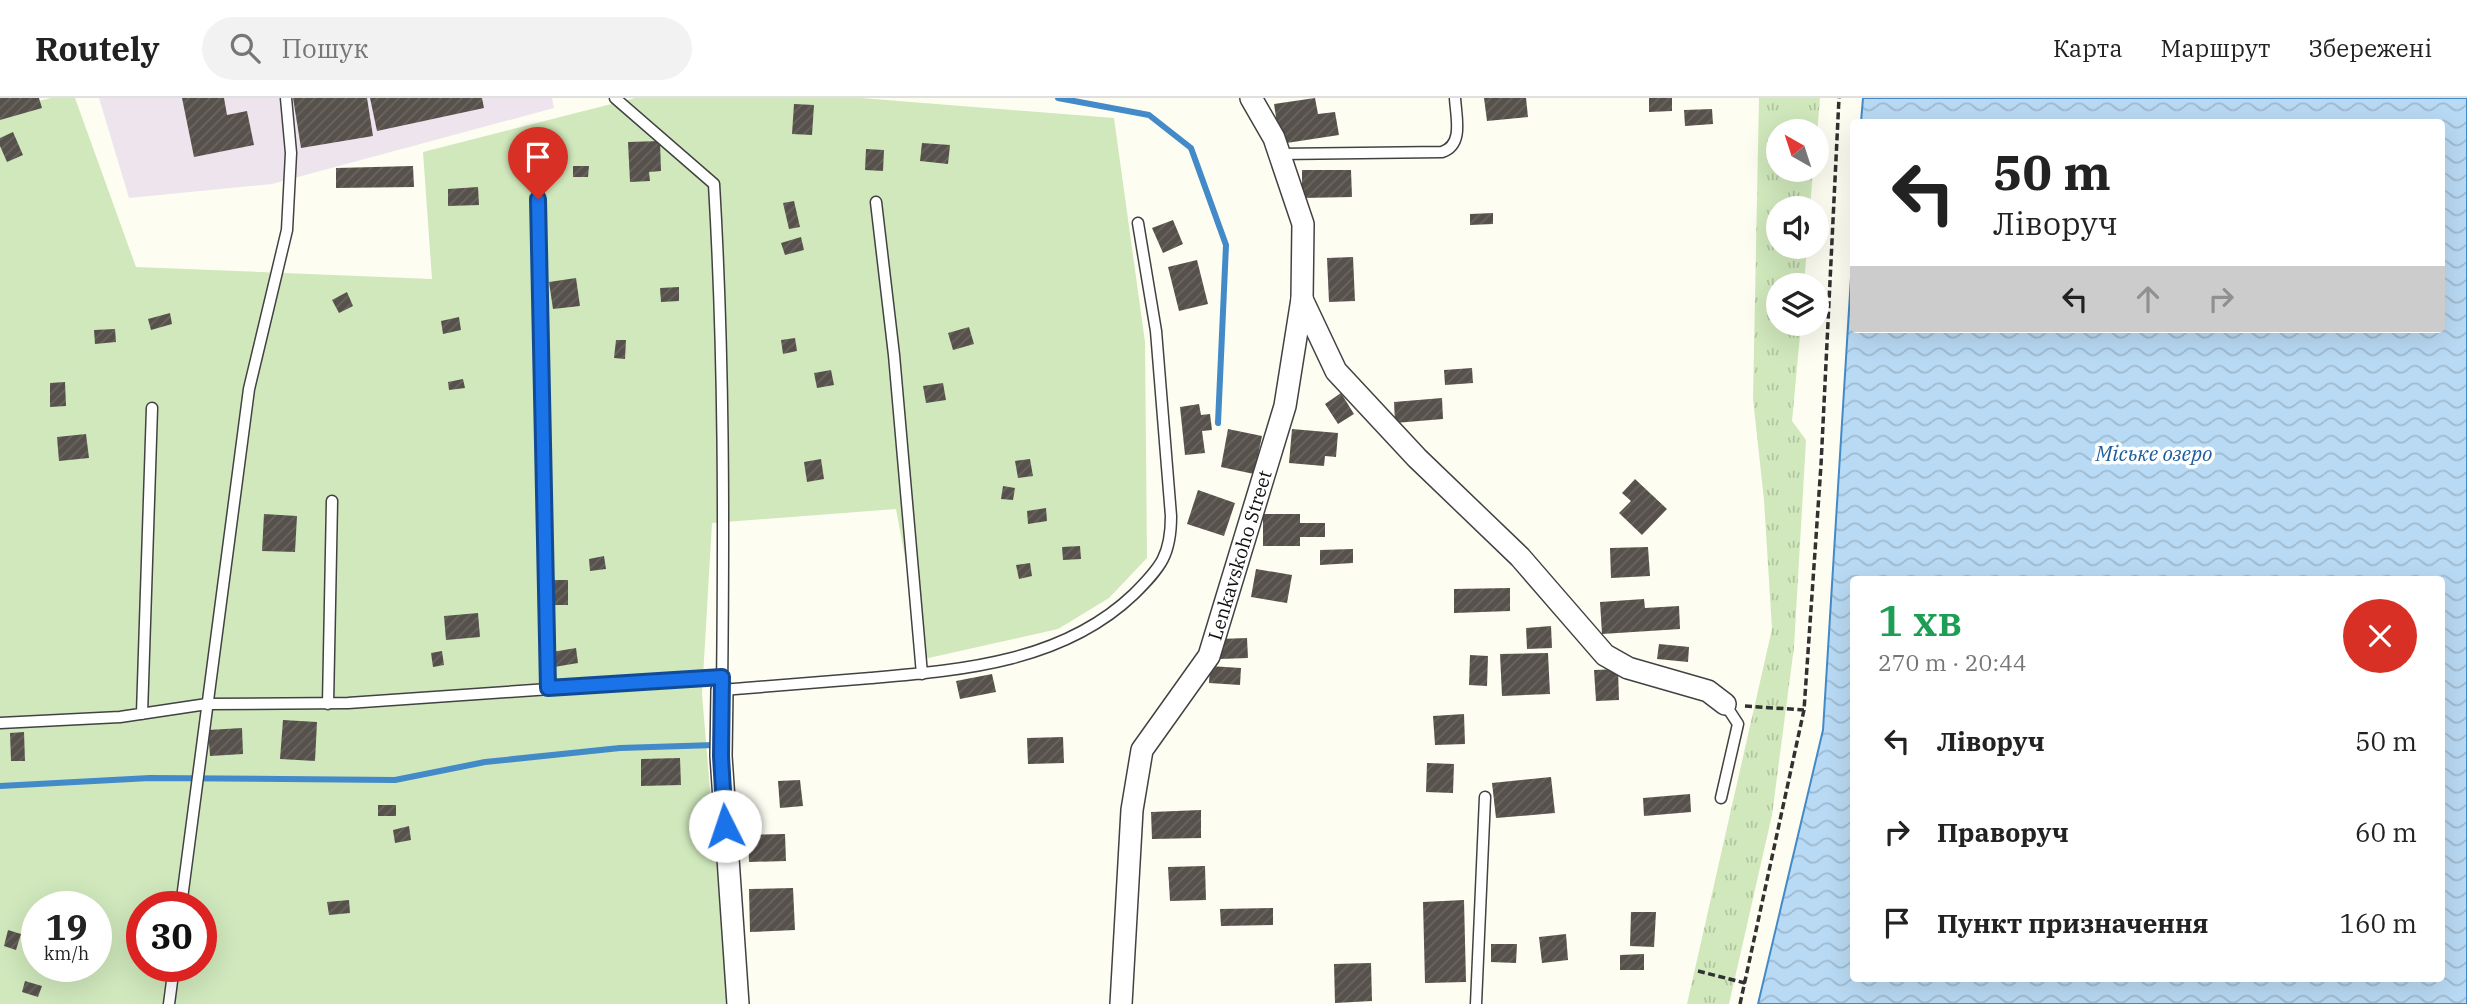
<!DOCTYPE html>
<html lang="uk">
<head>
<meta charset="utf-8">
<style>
	:root { --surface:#fff; --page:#f2f2f2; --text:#222; --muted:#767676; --line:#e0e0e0 }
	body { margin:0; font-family:"IBM Plex Serif",serif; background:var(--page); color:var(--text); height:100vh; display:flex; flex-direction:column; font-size:26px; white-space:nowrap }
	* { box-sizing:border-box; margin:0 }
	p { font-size:23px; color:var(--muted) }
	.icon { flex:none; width:38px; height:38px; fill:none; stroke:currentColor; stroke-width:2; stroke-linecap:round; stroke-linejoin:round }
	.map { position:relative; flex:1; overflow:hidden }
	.panel { position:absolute; left:1850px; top:478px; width:595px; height:406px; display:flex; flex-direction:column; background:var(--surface); border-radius:7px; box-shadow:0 7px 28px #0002 }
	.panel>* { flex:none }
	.guide { position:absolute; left:1850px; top:21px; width:595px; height:214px; border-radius:7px; box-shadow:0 7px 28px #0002; background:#fff; color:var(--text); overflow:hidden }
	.needle { width:46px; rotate:321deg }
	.buttons { position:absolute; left:1766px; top:21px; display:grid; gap:14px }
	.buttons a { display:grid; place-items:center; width:63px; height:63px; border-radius:50%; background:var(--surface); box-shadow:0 7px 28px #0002; font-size:35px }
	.speed { position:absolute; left:21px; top:793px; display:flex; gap:14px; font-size:35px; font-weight:700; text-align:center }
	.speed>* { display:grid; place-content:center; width:91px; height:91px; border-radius:50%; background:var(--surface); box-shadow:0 7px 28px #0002; line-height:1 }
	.speed small { font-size:18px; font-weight:400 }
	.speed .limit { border:10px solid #d22; background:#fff; color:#111 }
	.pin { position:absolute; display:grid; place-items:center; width:60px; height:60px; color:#fff; margin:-72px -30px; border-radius:50% 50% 50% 0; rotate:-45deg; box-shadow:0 0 7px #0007 }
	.pin .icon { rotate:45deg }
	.me { position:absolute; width:77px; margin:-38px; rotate:356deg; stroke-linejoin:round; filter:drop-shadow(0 0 5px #0008) }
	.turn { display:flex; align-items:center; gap:24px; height:147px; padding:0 28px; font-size:32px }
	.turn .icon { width:91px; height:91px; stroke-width:2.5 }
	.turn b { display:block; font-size:49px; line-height:60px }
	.lanes { display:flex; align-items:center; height:66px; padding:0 28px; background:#0003; justify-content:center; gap:35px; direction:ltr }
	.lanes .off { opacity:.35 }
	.round { display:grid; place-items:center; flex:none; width:74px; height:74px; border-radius:37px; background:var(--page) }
	.overview { display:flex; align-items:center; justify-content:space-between; height:119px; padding:0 28px }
	h1 { font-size:42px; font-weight:600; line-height:52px; color:#1e9e55 }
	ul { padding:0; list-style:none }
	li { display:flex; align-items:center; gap:21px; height:91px; padding:0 28px }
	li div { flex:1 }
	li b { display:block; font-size:26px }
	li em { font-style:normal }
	header { display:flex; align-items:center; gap:42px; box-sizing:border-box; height:98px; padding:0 35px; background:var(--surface); border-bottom:2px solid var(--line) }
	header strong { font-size:33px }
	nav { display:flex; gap:38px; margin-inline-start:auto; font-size:24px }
	.search { width:490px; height:63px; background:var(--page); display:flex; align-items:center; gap:18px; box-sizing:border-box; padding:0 24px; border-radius:38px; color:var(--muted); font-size:26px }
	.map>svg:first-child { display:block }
	.industrial { fill:#ede4ed }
	.grass { fill:url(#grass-tufts) }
	.garden { fill:#d0e8bc; fill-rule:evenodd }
	.water { fill:url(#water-waves); stroke:#438ac8; stroke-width:2; fill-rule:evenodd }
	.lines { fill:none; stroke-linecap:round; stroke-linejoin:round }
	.stream { stroke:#438ac8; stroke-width:6 }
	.building { fill:url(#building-hatch) }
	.service-casing { stroke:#424242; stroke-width:13 }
	.minor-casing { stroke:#424242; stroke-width:24 }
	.path { stroke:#313131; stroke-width:3.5; stroke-dasharray:7 3.5; stroke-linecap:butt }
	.service { stroke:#fff; stroke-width:10 }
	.minor { stroke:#fff; stroke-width:21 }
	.route-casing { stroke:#114b97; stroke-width:18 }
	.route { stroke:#1a73e8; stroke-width:12 }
	.labels { text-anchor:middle; stroke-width:7; stroke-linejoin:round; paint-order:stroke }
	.street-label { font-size:19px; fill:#0f0f0f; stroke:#fff }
	.water-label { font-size:21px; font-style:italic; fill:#1d5d9c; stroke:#fff }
</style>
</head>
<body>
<header>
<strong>Routely</strong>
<div class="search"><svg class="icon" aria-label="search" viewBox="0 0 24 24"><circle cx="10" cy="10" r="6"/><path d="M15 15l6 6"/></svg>Пошук</div>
<nav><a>Карта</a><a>Маршрут</a><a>Збережені</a></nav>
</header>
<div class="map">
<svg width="2467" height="906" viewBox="0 0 2467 906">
	<defs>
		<pattern id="grass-tufts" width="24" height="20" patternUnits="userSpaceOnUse" patternTransform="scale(1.75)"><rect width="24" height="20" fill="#d0e8bc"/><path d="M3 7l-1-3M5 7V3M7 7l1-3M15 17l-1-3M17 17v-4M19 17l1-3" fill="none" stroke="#b1c6a0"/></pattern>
		<pattern id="water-waves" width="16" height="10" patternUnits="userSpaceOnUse" patternTransform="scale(1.75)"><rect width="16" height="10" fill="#b9daf4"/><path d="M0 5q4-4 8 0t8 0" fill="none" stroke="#9ebad0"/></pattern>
		<pattern id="building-hatch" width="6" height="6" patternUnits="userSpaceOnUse" patternTransform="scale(1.75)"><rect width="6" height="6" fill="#57514c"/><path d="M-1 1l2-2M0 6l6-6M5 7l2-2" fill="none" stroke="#6a6561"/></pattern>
	</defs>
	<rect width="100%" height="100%" fill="#fefdf2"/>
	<path class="industrial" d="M99 0H552L554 10 272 86 129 100Z"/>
	<path class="grass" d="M1759 0H1820L1817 36 1816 33H1778V72H1813L1810 110H1778V149H1807L1804 187H1778V226H1801L1792 323 1806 342 1794 549 1772 717 1729 906H1687L1772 531 1764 402 1753 301Z"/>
	<path class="garden" d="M51 0H75L136 169 432 181 423 54 635 0H861L1114 20 1145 244 1147 460 1109 500 1058 531 924 561 896 411 712 425 702 596 728 906H0V12ZM37 808H96V868H37ZM142 808H201V868H142Z"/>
	<path class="water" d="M1863 0H2467V906H1758L1823 632 1853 147V231H2441V24H1861ZM1853 481H2441V880H1853Z"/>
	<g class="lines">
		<path class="stream" d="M1058 0 1149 17 1191 50 1226 147 1218 325
			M0 688 150 680 395 682 485 664 620 650 715 647"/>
	</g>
	<path class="building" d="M0 0H39L42 10 0 22Z
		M182 0H224L227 17 247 13 254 47 194 59Z
		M293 0H367L373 38 301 50Z
		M370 0H482L484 10 377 33Z
		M1315 0 1318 16 1335 14 1339 37 1280 46 1274 6Z
		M1484 0H1526L1528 19 1487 23Z
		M1649 0H1672V13L1649 14Z
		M794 6 814 7 812 37 792 36Z
		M1712 11 1713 26 1685 28 1684 12Z
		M13 34 23 57 7 64 0 48V40Z
		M660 43 661 73 649 74 650 83 630 84 628 44Z
		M922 45 950 47 948 66 920 63Z
		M866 51 884 52 883 73 865 72Z
		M413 68 414 89 336 90V70Z
		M573 68H589L588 79H573Z
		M1302 72H1351L1352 99 1302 100Z
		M478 89 479 107 448 108V91Z
		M794 103 800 129 789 131 783 105Z
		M1493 115V126L1470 127V116Z
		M1173 122 1183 146 1163 155 1152 130Z
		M801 139 804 152 785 157 781 145Z
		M1353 159 1355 203 1329 204 1327 160Z
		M1197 162 1208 206 1179 213 1168 169Z
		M576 180 580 208 553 211 549 184Z
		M679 189V203L661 204 660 190Z
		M347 194 353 208 339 215 332 202Z
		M170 215 172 226 151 232 148 221Z
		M459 219 461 232 443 236 441 223Z
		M969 229 974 246 953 252 948 235Z
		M115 231 116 244 95 246 94 232Z
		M795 240 797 253 783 256 781 242Z
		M616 242H626L625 261 614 260Z
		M1472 270 1473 285 1445 287 1444 272Z
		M831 272 834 287 817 290 814 275Z
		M463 281 465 290 449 292 448 284Z
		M65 284 66 308 50 309V285Z
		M943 285 946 302 926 305 923 288Z
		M1341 295 1354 316 1338 326 1325 306Z
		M1442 300 1443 321 1395 325 1394 304Z
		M1199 306 1201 317 1210 316 1212 332 1202 333 1205 355 1185 357 1180 309Z
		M1228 331 1262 338 1254 376 1221 369Z
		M1292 331 1338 335 1336 359 1325 358 1324 368 1289 365Z
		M86 336 89 360 59 363 57 339Z
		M821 361 824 381 807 384 804 364Z
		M1030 361 1033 378 1018 380 1015 363Z
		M1635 381 1667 411 1642 437 1619 415 1631 403 1622 395Z
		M1003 388 1015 390 1013 402 1001 401Z
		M1198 392 1235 405 1224 438 1187 426Z
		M1046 410 1047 423 1028 426 1027 413Z
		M264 416 297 418 295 454 262 453Z
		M1263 416H1300V425H1325V439H1300V448H1263Z
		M1080 448 1081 461 1063 462 1062 449Z
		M1648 449 1650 478 1611 480 1610 450Z
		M1353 451V465L1320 467V452Z
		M604 458 606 471 590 473 589 461Z
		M1030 465 1032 478 1019 481 1016 467Z
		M1256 471 1292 477 1287 505 1251 499Z
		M553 482H568V507H554Z
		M1510 490V513L1454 515V491Z
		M1644 501 1645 510 1679 508 1680 531 1602 536 1600 504Z
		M478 515 480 539 446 542 444 518Z
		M1551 528 1552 550 1527 551 1526 530Z
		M1247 540 1248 560 1220 561 1219 541Z
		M1659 546 1689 549 1688 564 1657 561Z
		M576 550 578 565 554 569 552 554Z
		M442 553 444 567 433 569 431 555Z
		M1548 555 1550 596 1502 598 1500 556Z
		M1470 557 1488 558 1487 588 1469 587Z
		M1210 568 1241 570 1240 587 1209 585Z
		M1618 571 1619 602 1596 603 1594 572Z
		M992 576 996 594 960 601 956 583Z
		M1464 616 1465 646 1435 647 1433 618Z
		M283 622 317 624 315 663 280 661Z
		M242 630 243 656 210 658 208 632Z
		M24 634 25 663H11L10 635Z
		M1063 639 1064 665 1028 666 1027 640Z
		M680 660 681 687 641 688V661Z
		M1427 665 1454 666 1453 695 1426 694Z
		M1551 679 1555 715 1496 720 1492 685Z
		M800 682 803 708 780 710 778 683Z
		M1690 696 1691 714 1644 718 1643 700Z
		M378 707H396V718H378Z
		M1201 712V740L1152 741 1151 714Z
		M409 728 411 742 395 745 393 732Z
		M785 736 786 763 749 764 748 737Z
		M1205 768 1206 802 1170 803 1168 769Z
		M793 790 795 832 750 834 749 791Z
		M349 802 350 815 329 817 327 804Z
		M1464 802 1466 884 1425 885 1423 804Z
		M1273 810V827L1221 828 1220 811Z
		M1631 814H1656L1654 849 1630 848Z
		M8 832 21 836 16 852 4 848Z
		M1566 836 1568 862 1542 865 1539 839Z
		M1491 846H1517L1516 865 1491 864Z
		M1644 856V872H1620V857Z
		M1371 865 1372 903 1335 905 1334 866Z
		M25 883 42 888 38 899 22 894Z"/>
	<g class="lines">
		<g class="service-casing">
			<path id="service" d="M615 0 714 86C724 255 724 424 722 592 771 588 821 584 871 580 963 572 1063 564 1134 496 1161 469 1171 457 1171 418L1156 233 1138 125
				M1279 56 1442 54C1464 47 1456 19 1455 0
				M538 75 548 590
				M876 104 894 257 922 576
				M328 606 332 403
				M142 616 152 310
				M0 625 120 619 207 606 348 605 722 579
				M1721 700 1738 626 1725 606
				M181 808 249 291 287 132 291 55 286 0
				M169 906 174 868
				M1476 906 1485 699"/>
		</g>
		<g class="minor-casing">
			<g id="minor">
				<path d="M1302 201 1336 273 1417 360 1520 459 1605 557 1628 570 1708 593 1725 606"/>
				<path d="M722 592 721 658 738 906"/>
				<path id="s1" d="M1121 906 1132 712 1142 652 1209 558 1285 308 1302 201 1303 126 1274 40 1251 0"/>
			</g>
		</g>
		<path class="path" d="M1745 608 1804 612
			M1698 873 1745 885
			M1740 906 1804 612 1821 367 1839 0"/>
		<use href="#service" class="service"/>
		<use href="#minor" class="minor"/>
	</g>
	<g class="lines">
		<g class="route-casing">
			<path id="route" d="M538 101 548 590 722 579 721 658 725 728"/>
		</g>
		<use href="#route" class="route"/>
	</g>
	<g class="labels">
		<g class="street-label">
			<text dy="7" stroke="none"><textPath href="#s1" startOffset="476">Lenkavskoho Street</textPath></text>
		</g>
		<g class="water-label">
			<text x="2154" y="363">Міське озеро</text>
		</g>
	</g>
</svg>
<div class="buttons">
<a><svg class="needle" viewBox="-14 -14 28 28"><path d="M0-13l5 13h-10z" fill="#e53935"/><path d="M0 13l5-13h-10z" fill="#767676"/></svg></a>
<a><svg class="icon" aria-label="sound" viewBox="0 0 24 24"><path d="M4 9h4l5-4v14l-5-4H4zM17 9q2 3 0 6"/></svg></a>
<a><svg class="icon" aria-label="layers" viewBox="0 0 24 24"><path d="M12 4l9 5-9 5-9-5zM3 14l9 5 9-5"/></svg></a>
</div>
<div class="speed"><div>19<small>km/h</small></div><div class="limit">30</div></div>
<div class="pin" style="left:538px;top:101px;background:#d93025"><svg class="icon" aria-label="arrive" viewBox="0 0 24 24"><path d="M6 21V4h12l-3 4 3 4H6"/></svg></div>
<svg class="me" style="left:725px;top:728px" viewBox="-20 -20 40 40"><circle r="19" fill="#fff"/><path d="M0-13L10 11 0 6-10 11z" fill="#1a73e8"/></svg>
<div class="guide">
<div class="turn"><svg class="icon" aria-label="left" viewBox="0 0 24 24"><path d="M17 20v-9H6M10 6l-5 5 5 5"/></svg><div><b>50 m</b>Ліворуч</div></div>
<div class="lanes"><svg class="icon" aria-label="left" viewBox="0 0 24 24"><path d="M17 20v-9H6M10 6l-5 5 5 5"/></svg><svg class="icon off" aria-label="ahead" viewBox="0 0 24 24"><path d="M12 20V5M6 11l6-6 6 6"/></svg><svg class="icon off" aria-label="right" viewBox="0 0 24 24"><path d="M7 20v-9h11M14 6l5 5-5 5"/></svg></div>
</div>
<section class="panel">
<div class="overview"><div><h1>1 хв</h1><p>270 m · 20:44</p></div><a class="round" style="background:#d93025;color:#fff"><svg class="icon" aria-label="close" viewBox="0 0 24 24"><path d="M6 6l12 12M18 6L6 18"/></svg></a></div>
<ul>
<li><svg class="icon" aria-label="left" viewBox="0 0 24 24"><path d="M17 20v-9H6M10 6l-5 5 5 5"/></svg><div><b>Ліворуч</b></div><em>50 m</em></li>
<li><svg class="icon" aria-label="right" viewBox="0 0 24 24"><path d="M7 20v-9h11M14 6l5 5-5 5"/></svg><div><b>Праворуч</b></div><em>60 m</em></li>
<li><svg class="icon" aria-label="arrive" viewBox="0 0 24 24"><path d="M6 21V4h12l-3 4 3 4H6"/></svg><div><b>Пункт призначення</b></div><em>160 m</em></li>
</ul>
</section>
</div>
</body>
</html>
